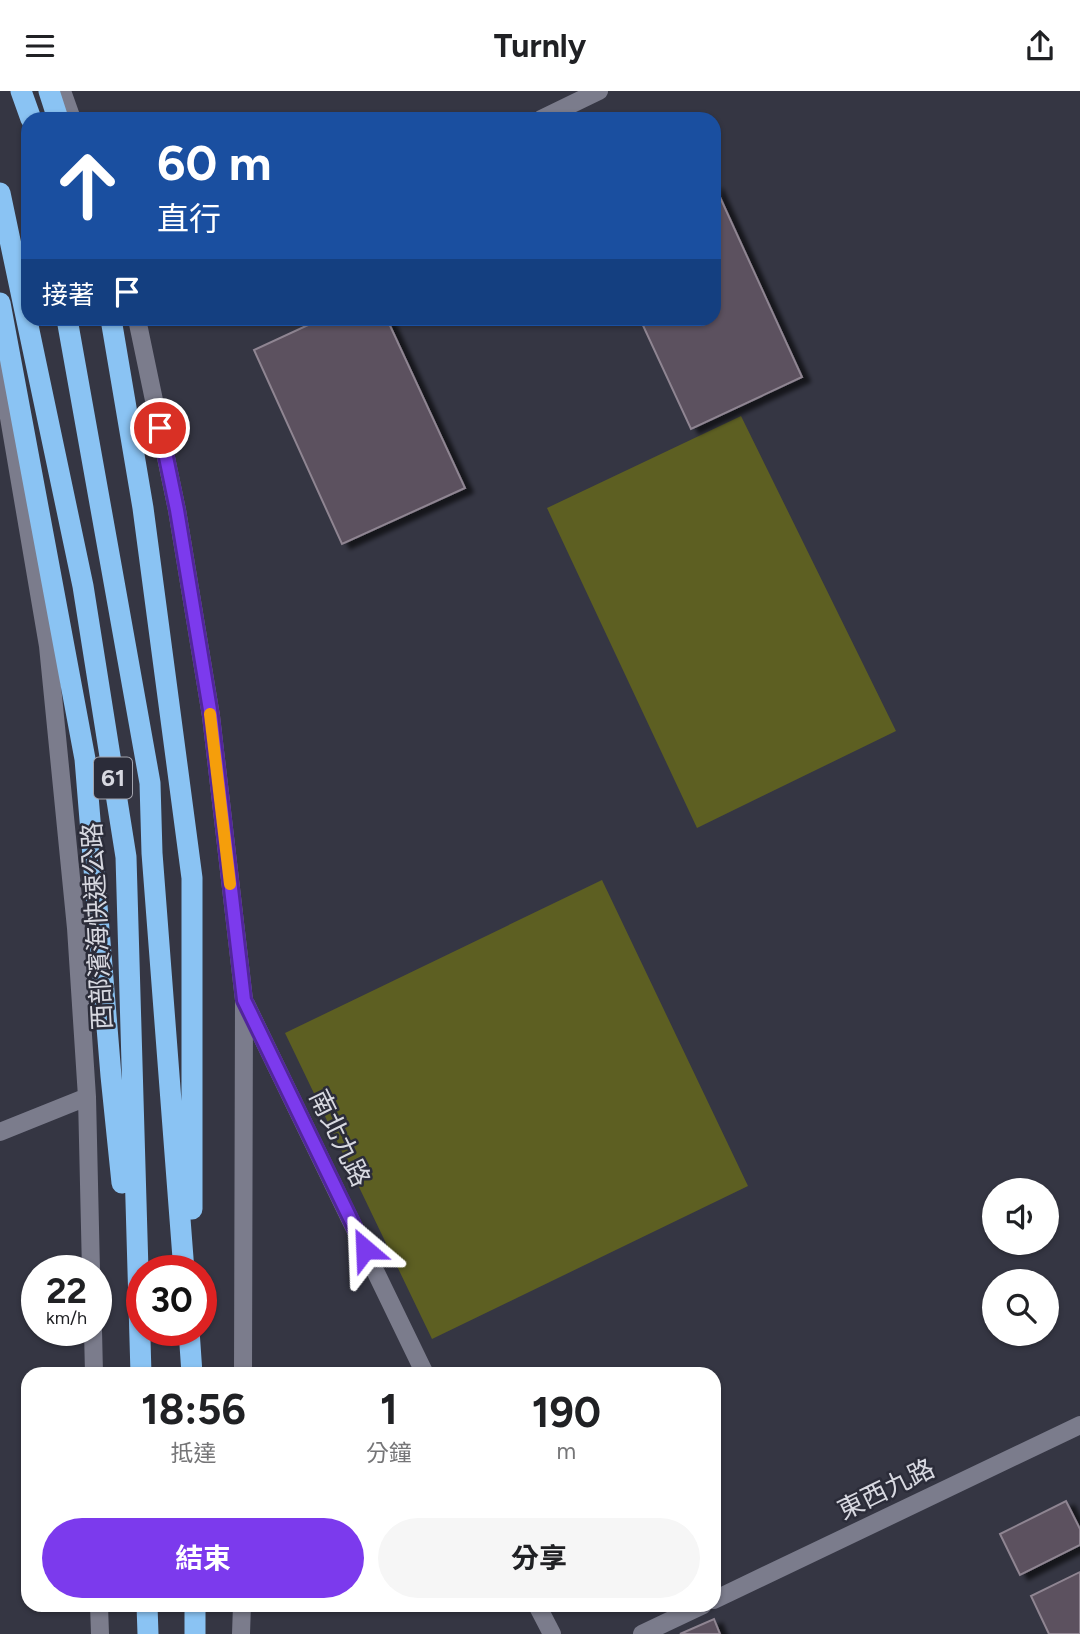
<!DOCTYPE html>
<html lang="zh-TW">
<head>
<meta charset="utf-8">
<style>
	:root { --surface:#fff; --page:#f6f6f6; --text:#202124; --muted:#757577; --accent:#7c3aed }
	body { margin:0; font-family:Figtree,"Noto Sans TC",sans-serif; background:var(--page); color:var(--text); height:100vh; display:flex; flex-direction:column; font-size:26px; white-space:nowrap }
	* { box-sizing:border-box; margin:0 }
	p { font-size:23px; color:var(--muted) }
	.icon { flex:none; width:38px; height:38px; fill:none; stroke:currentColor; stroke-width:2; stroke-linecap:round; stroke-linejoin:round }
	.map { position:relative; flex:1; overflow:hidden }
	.details { position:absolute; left:21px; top:1276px; width:700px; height:245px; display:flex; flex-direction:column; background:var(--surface); border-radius:21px; box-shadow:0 2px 5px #0004 }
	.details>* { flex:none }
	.guide { position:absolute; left:21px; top:21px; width:700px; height:214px; border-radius:21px; box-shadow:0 2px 5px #0004; background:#1a4fa0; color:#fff; overflow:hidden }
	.controls { position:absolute; left:982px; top:1087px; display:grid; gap:14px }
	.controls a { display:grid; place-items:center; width:77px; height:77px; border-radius:50%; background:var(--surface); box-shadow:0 2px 5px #0004; font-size:35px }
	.speed { position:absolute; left:21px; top:1164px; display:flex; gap:14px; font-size:35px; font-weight:700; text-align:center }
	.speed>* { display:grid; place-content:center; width:91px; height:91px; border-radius:50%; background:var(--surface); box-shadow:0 2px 5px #0004; line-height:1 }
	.speed small { font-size:18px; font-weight:400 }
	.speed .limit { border:10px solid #d22; background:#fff; color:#111 }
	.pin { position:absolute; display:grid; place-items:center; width:60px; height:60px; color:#fff; margin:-30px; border:4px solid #fff; border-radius:50%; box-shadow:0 2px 7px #0007 }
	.me { position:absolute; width:77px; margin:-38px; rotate:334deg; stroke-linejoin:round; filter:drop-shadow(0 0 5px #0008) }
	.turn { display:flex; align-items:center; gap:24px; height:147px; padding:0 21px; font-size:32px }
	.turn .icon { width:91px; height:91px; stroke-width:2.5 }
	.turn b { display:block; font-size:49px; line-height:60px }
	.then { display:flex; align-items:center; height:66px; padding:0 21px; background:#0003; gap:14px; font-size:26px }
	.eta { display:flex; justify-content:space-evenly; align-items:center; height:119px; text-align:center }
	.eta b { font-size:42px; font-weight:700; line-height:49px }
	.primary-button { display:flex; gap:14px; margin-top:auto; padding:14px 21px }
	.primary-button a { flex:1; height:80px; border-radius:42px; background:var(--accent); color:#fff; font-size:28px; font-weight:700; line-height:80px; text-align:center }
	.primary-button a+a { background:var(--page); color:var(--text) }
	header { display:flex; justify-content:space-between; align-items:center; height:91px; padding:0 21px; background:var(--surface); font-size:32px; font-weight:700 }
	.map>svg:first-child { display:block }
	.green { fill:#5d5f22 }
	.building { fill:#5b515e; stroke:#8f8592; stroke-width:2; filter:url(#shadow) }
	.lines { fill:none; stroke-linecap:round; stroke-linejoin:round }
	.minor { stroke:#7b7c8c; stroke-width:18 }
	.highway { stroke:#8ac3f3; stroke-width:21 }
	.route-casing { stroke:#51269a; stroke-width:18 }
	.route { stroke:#7c3aed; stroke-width:12 }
	.slow { stroke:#f59e0b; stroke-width:12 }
	.labels { text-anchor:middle; stroke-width:5; stroke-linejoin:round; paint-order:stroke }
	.shield { fill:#2b2c39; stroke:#a3a4ae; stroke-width:2 }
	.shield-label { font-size:24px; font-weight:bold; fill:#d7d8e0 }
	.street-label { font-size:26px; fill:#d7d8e0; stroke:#2b2c39 }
</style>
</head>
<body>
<header><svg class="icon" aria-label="menu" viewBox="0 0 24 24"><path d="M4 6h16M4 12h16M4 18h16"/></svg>Turnly<svg class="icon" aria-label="share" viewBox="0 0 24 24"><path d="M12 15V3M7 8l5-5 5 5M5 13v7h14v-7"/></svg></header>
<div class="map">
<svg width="1080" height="1543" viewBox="0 0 1080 1543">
	<defs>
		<filter id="shadow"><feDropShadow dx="8" dy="4.5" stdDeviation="2" flood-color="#0009"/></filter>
	</defs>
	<rect width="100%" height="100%" fill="#353643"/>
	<path class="green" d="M741 325 896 640 697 737 547 417Z
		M602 789 748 1095 432 1248 285 942Z"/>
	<path class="building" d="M714 93 802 286 691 338 640 228H714Z
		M321 228H387L465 397 342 453 254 259Z
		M1066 1410 1080 1438V1454L1020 1484 1000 1443Z
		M1080 1481V1543H1049L1031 1505Z
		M714 1528 720 1543H680Z"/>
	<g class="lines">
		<path class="minor" d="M62 0 72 28
			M541 28 599 0
			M137 228 177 419 211 625 244 909 243 1283
			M0 274 48 555 76 837 87 1006 91 1180
			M246 913 425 1283
			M0 1041 87 1006
			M93 1239 94 1283
			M714 1509 1080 1334
			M99 1514 100 1543
			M537 1514 552 1543
			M241 1543 242 1514
			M642 1543 703 1514"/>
		<path class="highway" d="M21 0 31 28
			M49 0 58 28
			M0 102 83 495 126 766 141 1283
			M0 212 85 668 111 985 122 1092
			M67 228 150 692 152 762 184 1180
			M111 228 143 417 192 787V1118
			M189 1239 192 1283
			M147 1514 148 1543
			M195 1514V1543"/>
	</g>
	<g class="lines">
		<g class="route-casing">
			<path id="route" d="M160 337 177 419 211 625 244 909 365 1158"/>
		</g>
		<use href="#route" class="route"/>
		<path class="slow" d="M210 623 230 793"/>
	</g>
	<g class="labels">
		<rect class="shield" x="94" y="666.5" width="38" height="41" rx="5"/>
		<g class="shield-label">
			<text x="113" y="695">61</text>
		</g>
		<g class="street-label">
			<text transform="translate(97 835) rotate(-93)" y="9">西部濱海快速公路</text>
			<text transform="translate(340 1047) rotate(64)" y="9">南北九路</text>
			<text transform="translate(886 1398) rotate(-26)" y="9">東西九路</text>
		</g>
	</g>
</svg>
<div class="controls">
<a><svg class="icon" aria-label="sound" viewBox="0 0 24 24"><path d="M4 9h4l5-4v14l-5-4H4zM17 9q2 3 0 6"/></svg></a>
<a><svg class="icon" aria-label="search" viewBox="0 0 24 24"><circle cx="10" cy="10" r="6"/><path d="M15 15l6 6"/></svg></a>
</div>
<div class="speed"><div>22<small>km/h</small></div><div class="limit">30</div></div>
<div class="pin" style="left:160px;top:337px;background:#d93025"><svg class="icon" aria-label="arrive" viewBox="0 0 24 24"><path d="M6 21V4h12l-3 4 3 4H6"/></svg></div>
<svg class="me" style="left:365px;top:1158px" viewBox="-20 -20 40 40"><path d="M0-17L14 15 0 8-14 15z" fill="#7c3aed" stroke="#fff" stroke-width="4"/></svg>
<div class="guide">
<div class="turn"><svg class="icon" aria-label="ahead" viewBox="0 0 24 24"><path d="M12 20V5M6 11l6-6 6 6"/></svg><div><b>60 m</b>直行</div></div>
<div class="then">接著<svg class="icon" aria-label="arrive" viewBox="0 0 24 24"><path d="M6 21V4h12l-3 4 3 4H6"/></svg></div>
</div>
<section class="details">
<div class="eta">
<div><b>18:56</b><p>抵達</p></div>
<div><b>1</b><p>分鐘</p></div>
<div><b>190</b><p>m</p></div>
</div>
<div class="primary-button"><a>結束</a><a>分享</a></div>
</section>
</div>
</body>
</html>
